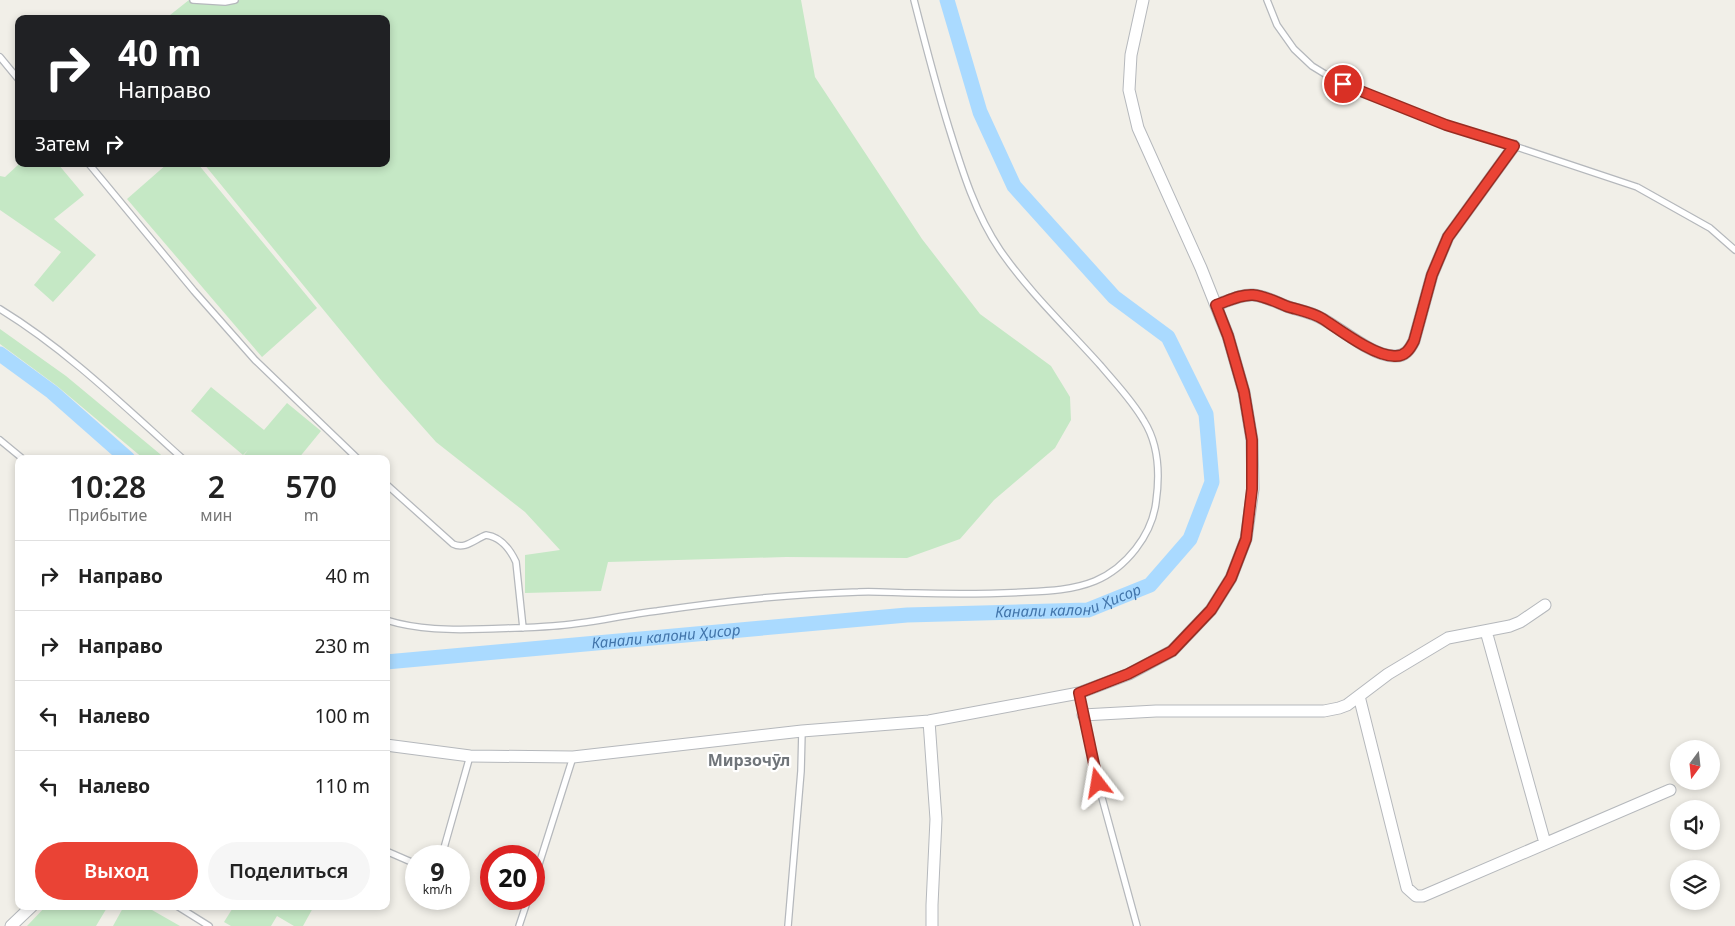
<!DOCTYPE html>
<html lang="ru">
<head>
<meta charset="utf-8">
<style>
	:root { --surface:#fff; --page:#f6f6f6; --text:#222; --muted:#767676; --line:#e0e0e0; --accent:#ea4335 }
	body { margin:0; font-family:"Noto Sans",sans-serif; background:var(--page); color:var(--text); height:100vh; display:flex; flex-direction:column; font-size:19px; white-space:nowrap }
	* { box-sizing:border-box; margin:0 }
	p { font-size:16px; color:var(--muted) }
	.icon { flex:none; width:28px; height:28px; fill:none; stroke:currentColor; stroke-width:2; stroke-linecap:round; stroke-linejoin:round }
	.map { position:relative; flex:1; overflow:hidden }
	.details { position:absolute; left:15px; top:455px; width:375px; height:455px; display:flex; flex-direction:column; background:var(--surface); border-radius:10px; box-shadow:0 2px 8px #0003 }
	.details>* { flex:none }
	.guide { position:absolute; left:15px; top:15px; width:375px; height:152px; border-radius:10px; box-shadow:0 2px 8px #0003; background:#202124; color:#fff; overflow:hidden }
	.needle { width:32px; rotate:195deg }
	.controls { position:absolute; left:1670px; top:740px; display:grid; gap:10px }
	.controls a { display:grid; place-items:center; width:50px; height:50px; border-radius:50%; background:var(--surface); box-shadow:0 2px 8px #0003; font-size:25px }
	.speed { position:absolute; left:405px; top:845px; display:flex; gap:10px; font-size:25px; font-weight:700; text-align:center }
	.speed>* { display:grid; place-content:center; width:65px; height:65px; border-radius:50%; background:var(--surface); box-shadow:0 2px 8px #0003; line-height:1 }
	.speed small { font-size:12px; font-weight:400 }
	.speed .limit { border:8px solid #d22; background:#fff; color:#111 }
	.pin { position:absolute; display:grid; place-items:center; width:42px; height:42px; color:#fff; margin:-21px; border:2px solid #fff; border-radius:50%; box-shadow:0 1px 5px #0007 }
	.me { position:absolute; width:55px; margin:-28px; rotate:346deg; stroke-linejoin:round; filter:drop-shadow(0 0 4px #0008) }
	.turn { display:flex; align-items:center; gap:18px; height:105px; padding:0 20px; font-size:22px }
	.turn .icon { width:65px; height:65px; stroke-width:2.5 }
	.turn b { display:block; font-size:35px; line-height:42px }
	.then { display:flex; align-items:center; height:48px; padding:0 20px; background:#0003; gap:10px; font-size:19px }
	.eta { display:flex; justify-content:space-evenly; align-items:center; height:85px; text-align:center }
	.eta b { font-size:30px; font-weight:600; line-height:35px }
	.button { display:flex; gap:10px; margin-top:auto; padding:10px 20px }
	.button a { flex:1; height:58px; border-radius:30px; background:var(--accent); color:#fff; font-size:20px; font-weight:600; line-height:58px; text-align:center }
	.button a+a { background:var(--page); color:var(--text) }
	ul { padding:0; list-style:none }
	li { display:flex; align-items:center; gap:15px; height:70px; padding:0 20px; border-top:1px solid var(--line) }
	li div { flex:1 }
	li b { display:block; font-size:19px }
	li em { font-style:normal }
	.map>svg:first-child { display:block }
	.green { fill:#c5e8c5 }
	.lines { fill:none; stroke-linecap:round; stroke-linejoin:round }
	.canal { stroke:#aadaff; stroke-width:15 }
	.service-casing { stroke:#b5b8bc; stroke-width:8 }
	.minor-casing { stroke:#b5b8bc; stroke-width:13 }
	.service { stroke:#fff; stroke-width:5.5 }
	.minor { stroke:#fff; stroke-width:11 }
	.route-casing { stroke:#982c22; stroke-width:12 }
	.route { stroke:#ea4335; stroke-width:9 }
	.labels { text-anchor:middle; stroke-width:4.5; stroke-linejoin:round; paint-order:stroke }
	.water-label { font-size:15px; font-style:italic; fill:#4174aa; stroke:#fff }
	.quarter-label { font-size:16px; font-weight:bold; fill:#70757a; stroke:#fff }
</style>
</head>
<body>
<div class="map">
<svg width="1735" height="926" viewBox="0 0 1735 926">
	<rect width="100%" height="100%" fill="#f1efe8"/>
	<path class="green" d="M189 0H801L815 77 922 239 980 314 1051 366 1070 397 1071 420 1055 448 994 500 960 539 907 558 786 557 608 562 601 591 525 593V555L560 550 525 512 436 442 381 380 204 164H386V19H165Z
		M19 164H58L84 195 54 219 96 255 53 302 34 285 61 252 0 210V176L5 177Z
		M167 164H198L317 308 262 357 127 199Z
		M0 329 66 376 166 459H144L57 386 0 344Z
		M211 387 264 430 287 403 321 431 298 459H279L277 457 276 459H241L248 450 243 455 191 411Z
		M46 906H108L96 926H27Z
		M124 906H145L180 926H113Z
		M234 906H314L303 926H294L277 916 271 926H231L224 922Z"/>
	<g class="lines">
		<g class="canal">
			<path d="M0 354 52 392 128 459"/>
			<path id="s1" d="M386 662 907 615 1088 610 1150 585 1190 539 1212 482 1206 414 1168 337 1114 297 1014 186 980 112 947 0"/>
		</g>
		<g class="service-casing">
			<path id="service" d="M193 0 225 2 235 0
				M1267 0 1277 25 1294 49 1312 66 1343 85 1446 125 1514 146 1637 187 1710 228 1735 250
				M0 57 19 80
				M89 164 194 291 255 360 358 459
				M0 309C67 350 124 406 183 459
				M0 440 23 459
				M386 484 453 544C465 550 475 539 486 535 501 537 510 549 516 562L523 628
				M386 620C418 630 451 630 483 629 506 628 530 628 553 626 588 624 622 615 657 611 724 601 791 594 858 592 877 591 896 593 914 593 951 594 989 594 1026 592 1049 591 1073 590 1095 581 1126 568 1152 535 1156 502 1160 474 1159 445 1144 421 1132 400 1116 384 1101 366 1067 328 1029 292 1000 250 975 213 962 170 949 128 936 86 925 43 914 0
				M1079 693 1093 765 1137 926
				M386 851 416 864
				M440 856 444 848 470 756
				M534 880 573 757
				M177 906 209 926
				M519 926 528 899
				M788 926 801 771 802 731"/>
		</g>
		<g class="minor-casing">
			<path id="minor" d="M1216 305C1228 301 1241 294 1253 295 1265 296 1276 302 1286 306 1297 310 1309 312 1319 317 1340 327 1371 356 1394 356 1405 357 1410 349 1414 341L1432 275 1448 237 1514 146
				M1486 631 1545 843
				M1359 696 1407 888 1416 896H1423L1670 790
				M1083 715 1156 711H1324L1339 708 1347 705 1388 674 1448 638 1510 626 1520 622 1545 605
				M929 721 936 819 932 905V926
				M386 745 470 756 573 757 802 731 929 721 1079 693 1129 674 1172 651 1211 610 1231 578 1246 539 1253 489 1252 440 1244 392 1228 336 1201 268 1138 128 1129 90 1131 55 1143 0
				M11 926 32 906"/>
		</g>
		<use href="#service" class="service"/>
		<use href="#minor" class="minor"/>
	</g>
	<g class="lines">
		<g class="route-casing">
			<path id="route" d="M1098 783 1079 693 1128 674 1172 651 1211 610 1231 578 1246 539 1252 489V440L1244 392 1228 336 1216 305C1228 301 1241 294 1253 295 1265 296 1276 302 1286 306 1298 310 1312 312 1323 319 1340 330 1374 356 1394 356 1405 357 1410 349 1414 341L1432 275 1448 237 1514 146 1446 125 1343 84"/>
		</g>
		<use href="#route" class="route"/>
	</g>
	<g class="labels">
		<g class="water-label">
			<text dy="5" stroke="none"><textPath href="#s1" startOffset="686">Канали калони Ҳисор</textPath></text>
			<text dy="5" stroke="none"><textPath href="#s1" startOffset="281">Канали калони Ҳисор</textPath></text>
		</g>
		<g class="quarter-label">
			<text x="749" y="766">Мирзочӯл</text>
		</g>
	</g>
</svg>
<div class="controls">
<a><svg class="needle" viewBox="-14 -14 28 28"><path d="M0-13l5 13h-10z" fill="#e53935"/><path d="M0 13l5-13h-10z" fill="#767676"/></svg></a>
<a><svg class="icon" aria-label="sound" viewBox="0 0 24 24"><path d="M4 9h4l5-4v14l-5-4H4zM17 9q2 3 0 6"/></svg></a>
<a><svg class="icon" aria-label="layers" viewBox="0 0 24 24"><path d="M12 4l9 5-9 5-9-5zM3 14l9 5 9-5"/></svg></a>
</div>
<div class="speed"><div>9<small>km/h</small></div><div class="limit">20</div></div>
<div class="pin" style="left:1343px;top:84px;background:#d93025"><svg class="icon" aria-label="arrive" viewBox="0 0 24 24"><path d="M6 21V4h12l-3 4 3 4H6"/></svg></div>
<svg class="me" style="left:1098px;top:783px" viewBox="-20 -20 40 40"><path d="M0-17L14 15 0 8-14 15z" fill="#ea4335" stroke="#fff" stroke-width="4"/></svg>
<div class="guide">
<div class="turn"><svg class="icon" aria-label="right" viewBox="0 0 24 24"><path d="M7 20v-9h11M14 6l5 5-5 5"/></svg><div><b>40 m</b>Направо</div></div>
<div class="then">Затем<svg class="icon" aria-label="right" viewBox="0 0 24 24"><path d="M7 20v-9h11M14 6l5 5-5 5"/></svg></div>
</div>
<section class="details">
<div class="eta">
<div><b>10:28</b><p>Прибытие</p></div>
<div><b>2</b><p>мин</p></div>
<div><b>570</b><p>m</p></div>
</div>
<ul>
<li><svg class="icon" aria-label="right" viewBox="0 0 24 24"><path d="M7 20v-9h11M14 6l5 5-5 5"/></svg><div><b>Направо</b></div><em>40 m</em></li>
<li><svg class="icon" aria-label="right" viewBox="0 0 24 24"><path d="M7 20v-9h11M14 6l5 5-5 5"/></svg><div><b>Направо</b></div><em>230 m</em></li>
<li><svg class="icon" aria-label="left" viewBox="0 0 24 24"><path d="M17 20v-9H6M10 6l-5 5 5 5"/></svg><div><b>Налево</b></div><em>100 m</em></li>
<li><svg class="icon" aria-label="left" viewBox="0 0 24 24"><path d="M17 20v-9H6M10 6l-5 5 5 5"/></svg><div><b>Налево</b></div><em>110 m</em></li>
</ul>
<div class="button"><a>Выход</a><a>Поделиться</a></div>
</section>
</div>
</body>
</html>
